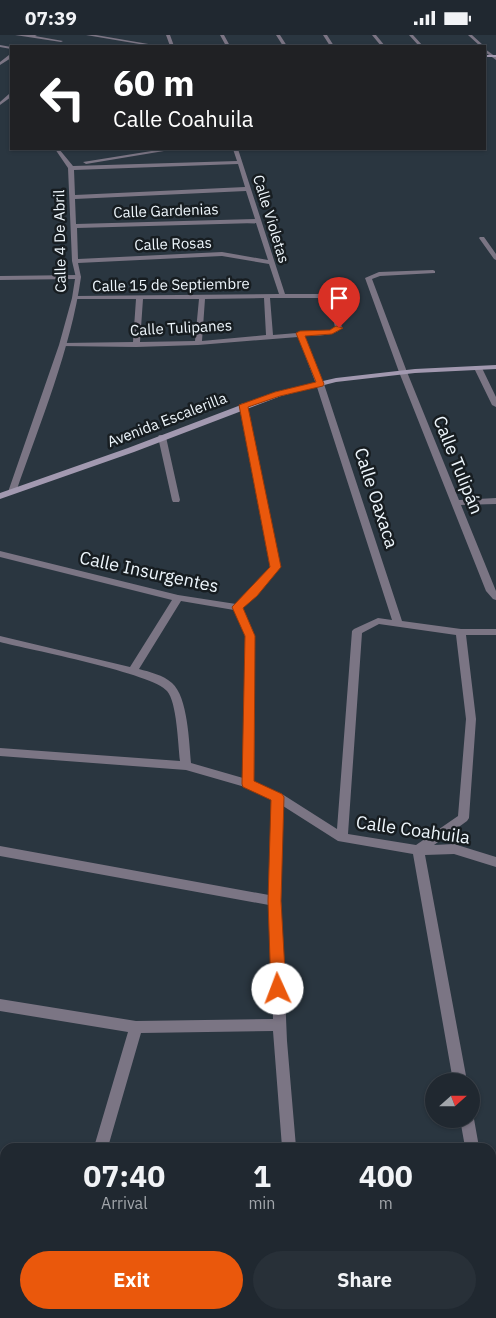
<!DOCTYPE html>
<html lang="en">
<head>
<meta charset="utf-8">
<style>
	:root { --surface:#202830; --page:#283038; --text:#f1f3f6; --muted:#a2a6ab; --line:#3d444c; --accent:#ea580c }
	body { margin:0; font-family:"IBM Plex Sans",sans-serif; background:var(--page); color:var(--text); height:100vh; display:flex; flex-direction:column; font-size:19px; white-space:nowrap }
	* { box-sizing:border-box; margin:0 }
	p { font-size:16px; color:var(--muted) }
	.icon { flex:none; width:28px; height:28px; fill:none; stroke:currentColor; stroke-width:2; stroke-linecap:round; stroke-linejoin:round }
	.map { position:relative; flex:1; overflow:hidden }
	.side { position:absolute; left:0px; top:1108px; width:496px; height:176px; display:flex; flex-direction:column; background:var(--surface); border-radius:15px 15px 0 0; box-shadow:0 1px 4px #0004,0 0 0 1px var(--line) }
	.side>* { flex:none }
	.top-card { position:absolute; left:10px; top:10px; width:476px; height:105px; border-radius:0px; box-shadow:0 1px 4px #0004,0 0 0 1px var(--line); background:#202124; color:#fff; overflow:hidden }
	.needle { width:32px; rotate:69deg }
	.tools { position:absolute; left:425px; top:1038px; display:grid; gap:10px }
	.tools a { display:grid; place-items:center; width:55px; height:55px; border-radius:50%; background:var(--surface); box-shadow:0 1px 4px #0004,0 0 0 1px var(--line); font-size:25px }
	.pin { position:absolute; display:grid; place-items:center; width:42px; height:42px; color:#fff; margin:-51px -21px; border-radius:50% 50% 50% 0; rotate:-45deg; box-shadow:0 0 5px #0007 }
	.pin .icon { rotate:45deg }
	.me { position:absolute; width:55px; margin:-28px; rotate:358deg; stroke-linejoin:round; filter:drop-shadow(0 0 4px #0008) }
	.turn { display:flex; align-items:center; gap:18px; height:105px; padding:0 20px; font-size:22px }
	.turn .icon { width:65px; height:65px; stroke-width:2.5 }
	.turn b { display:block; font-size:35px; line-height:42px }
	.eta { display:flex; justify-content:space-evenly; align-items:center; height:85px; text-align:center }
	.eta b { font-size:30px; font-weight:700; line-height:35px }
	.primary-button { display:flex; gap:10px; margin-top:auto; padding:10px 20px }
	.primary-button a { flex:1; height:58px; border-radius:30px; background:var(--accent); color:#fff; font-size:20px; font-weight:700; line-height:58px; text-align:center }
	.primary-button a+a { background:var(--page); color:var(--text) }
	.status { display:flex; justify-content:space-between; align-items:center; height:35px; padding:0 25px; background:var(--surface); direction:ltr }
	.status svg { height:14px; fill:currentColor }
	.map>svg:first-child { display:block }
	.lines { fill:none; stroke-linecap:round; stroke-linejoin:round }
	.minor { fill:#7b7584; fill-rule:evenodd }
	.tertiary { fill:#7b7584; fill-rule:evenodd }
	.secondary { fill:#a299b0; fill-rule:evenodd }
	.route { fill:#ea580c; stroke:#983908 }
	.labels { text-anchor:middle; stroke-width:5; stroke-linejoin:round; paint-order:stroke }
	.far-street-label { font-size:15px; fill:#eef6fc; stroke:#171d21 }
	.street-label { font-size:18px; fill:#eef6fc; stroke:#171d21 }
</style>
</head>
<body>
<div class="status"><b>07:39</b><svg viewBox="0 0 49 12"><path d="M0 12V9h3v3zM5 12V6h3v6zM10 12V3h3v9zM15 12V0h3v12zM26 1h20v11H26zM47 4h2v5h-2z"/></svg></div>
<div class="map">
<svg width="496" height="1283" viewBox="0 0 496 1283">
	<rect width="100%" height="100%" fill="#2a3640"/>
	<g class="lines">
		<path class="minor" d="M15 0H37L35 1 63 6 61 7Z
			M86 0H96L160 11H151Z
			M166 0H170L174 11H170Z
			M220 0H224L230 11H226Z
			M276 0H280L287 11H283Z
			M323 0H327L334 11H330Z
			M372 0H376L385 11H381Z
			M409 0H413L423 11H419Z
			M468 0H472L484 11H480Z
			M0 10 11 12V14L0 12Z
			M485 14 496 22V25L485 17Z
			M9 20H11V23L0 30V27Z
			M9 59H11V62L0 70V67Z
			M55 114H59L73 131 237 126 233 114H238L285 259H323L335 265 342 293C332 302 318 300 305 301L324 349 402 586 461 594H496V600H466L476 684 469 783 467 786 434 810 454 809 496 822V832L454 819 425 820 467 1046H453L413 819 338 806 283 771 281 866 287 1006 296 1112H282L273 996 141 998 108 1112H94L128 997 0 976V964L136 986 273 984 269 870 0 821V811L269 860 272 764 245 752 186 735 0 721V713L180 726C178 710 177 667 167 656 155 639 27 614 0 607V601L130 632 172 565 0 522V516L178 560 236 569 250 556 270 532 239 370 243 368H246L280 532 256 560 243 573 255 601 254 747 282 759 337 794 352 596 354 594 378 583 392 585 316 349 298 302 198 310 136 312 61 311V309L63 308 133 307 136 264H73L72 263 75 261 279 259 269 229 222 221 78 228 81 242 76 243 72 226 68 133ZM238 129 245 152 75 160 74 135ZM246 156 255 184 76 189 75 164ZM256 188 268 225 222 217 78 224 77 193ZM264 263 266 300 202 306 205 264ZM270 263H322L329 266 335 292 330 295 303 297 300 296 297 298 273 300ZM143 264H199L195 306 140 307ZM181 566 234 575 245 601 243 743 191 728C189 708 188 662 172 648 163 640 150 637 139 634ZM379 589 456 600 466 684 458 781 416 810 348 799 362 598Z
			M164 114H176L86 129 83 127Z
			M480 202H484L496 219V225L494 224 479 203Z
			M433 235 435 236V238L380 241 372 244 407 337 459 465 496 463V469L461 470 496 556V565L493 564 486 556 399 337 365 243 379 237Z
			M475 331 482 333 496 362V372L492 370 474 333Z
			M159 400H162L166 402 180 465 179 467H173L172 465 158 402Z
			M471 1079 474 1084 479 1112H465L460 1084H471Z
			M0 1123 5 1124V1138L0 1137Z
			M491 1208 496 1209V1249L491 1247Z
			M43 1279H59L58 1283H42Z
			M295 1279H311V1283H295Z"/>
		<path class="tertiary" d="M78 240 81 242C71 314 40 388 16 457L12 459H9L8 457 59 310 72 263 75 244 0 245V241Z"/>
		<path class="secondary" d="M485 20H496V22H485Z
			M496 330V334L415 338 336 347 281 361 134 417 0 464V458L128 413 275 357 336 343 415 334Z"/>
	</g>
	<path class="route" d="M336 291 343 293 332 299 305 301 324 349 323 351 280 361 248 372 281 532 257 561 243 573 255 601 254 746 282 759 284 762 281 866 286 954 283 959 278 961 273 959 271 954 268 866 271 765 243 752 242 749 245 601 232 572 270 532 239 370 275 357 316 347 296 298 300 296 330 295Z"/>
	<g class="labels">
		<g class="far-street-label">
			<text transform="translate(166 176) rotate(-2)" y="5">Calle Gardenias</text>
			<text transform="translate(271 184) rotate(73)" y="5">Calle Violetas</text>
			<text transform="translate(60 206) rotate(-91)" y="5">Calle 4 De Abril</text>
			<text transform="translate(173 209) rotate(-2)" y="5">Calle Rosas</text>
			<text transform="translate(171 250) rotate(-1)" y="5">Calle 15 de Septiembre</text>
			<text transform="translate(181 293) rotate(-3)" y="5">Calle Tulipanes</text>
			<text transform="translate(167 385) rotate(-21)" y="5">Avenida Escalerilla</text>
		</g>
		<g class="street-label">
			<text transform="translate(458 430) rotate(68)" y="6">Calle Tulipán</text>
			<text transform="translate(376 463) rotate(72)" y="6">Calle Oaxaca</text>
			<text transform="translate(149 537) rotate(12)" y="6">Calle Insurgentes</text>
			<text transform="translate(413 795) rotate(8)" y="6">Calle Coahuila</text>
		</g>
	</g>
</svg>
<div class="tools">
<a><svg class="needle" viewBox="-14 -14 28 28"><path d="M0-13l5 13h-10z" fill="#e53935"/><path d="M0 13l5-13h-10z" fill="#a2a6ab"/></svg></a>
</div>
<div class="pin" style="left:339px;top:293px;background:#d93025"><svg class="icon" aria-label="arrive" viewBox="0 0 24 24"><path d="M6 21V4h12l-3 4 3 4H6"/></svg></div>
<svg class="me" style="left:278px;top:954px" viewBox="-20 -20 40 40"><circle r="19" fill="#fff"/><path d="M0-13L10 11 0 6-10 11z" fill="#ea580c"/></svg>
<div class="top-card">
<div class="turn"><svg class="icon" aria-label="left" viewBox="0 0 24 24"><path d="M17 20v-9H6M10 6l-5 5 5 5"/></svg><div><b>60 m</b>Calle Coahuila</div></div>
</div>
<section class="side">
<div class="eta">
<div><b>07:40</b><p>Arrival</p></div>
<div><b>1</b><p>min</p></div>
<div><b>400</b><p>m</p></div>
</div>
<div class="primary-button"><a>Exit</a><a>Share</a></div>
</section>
</div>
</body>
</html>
